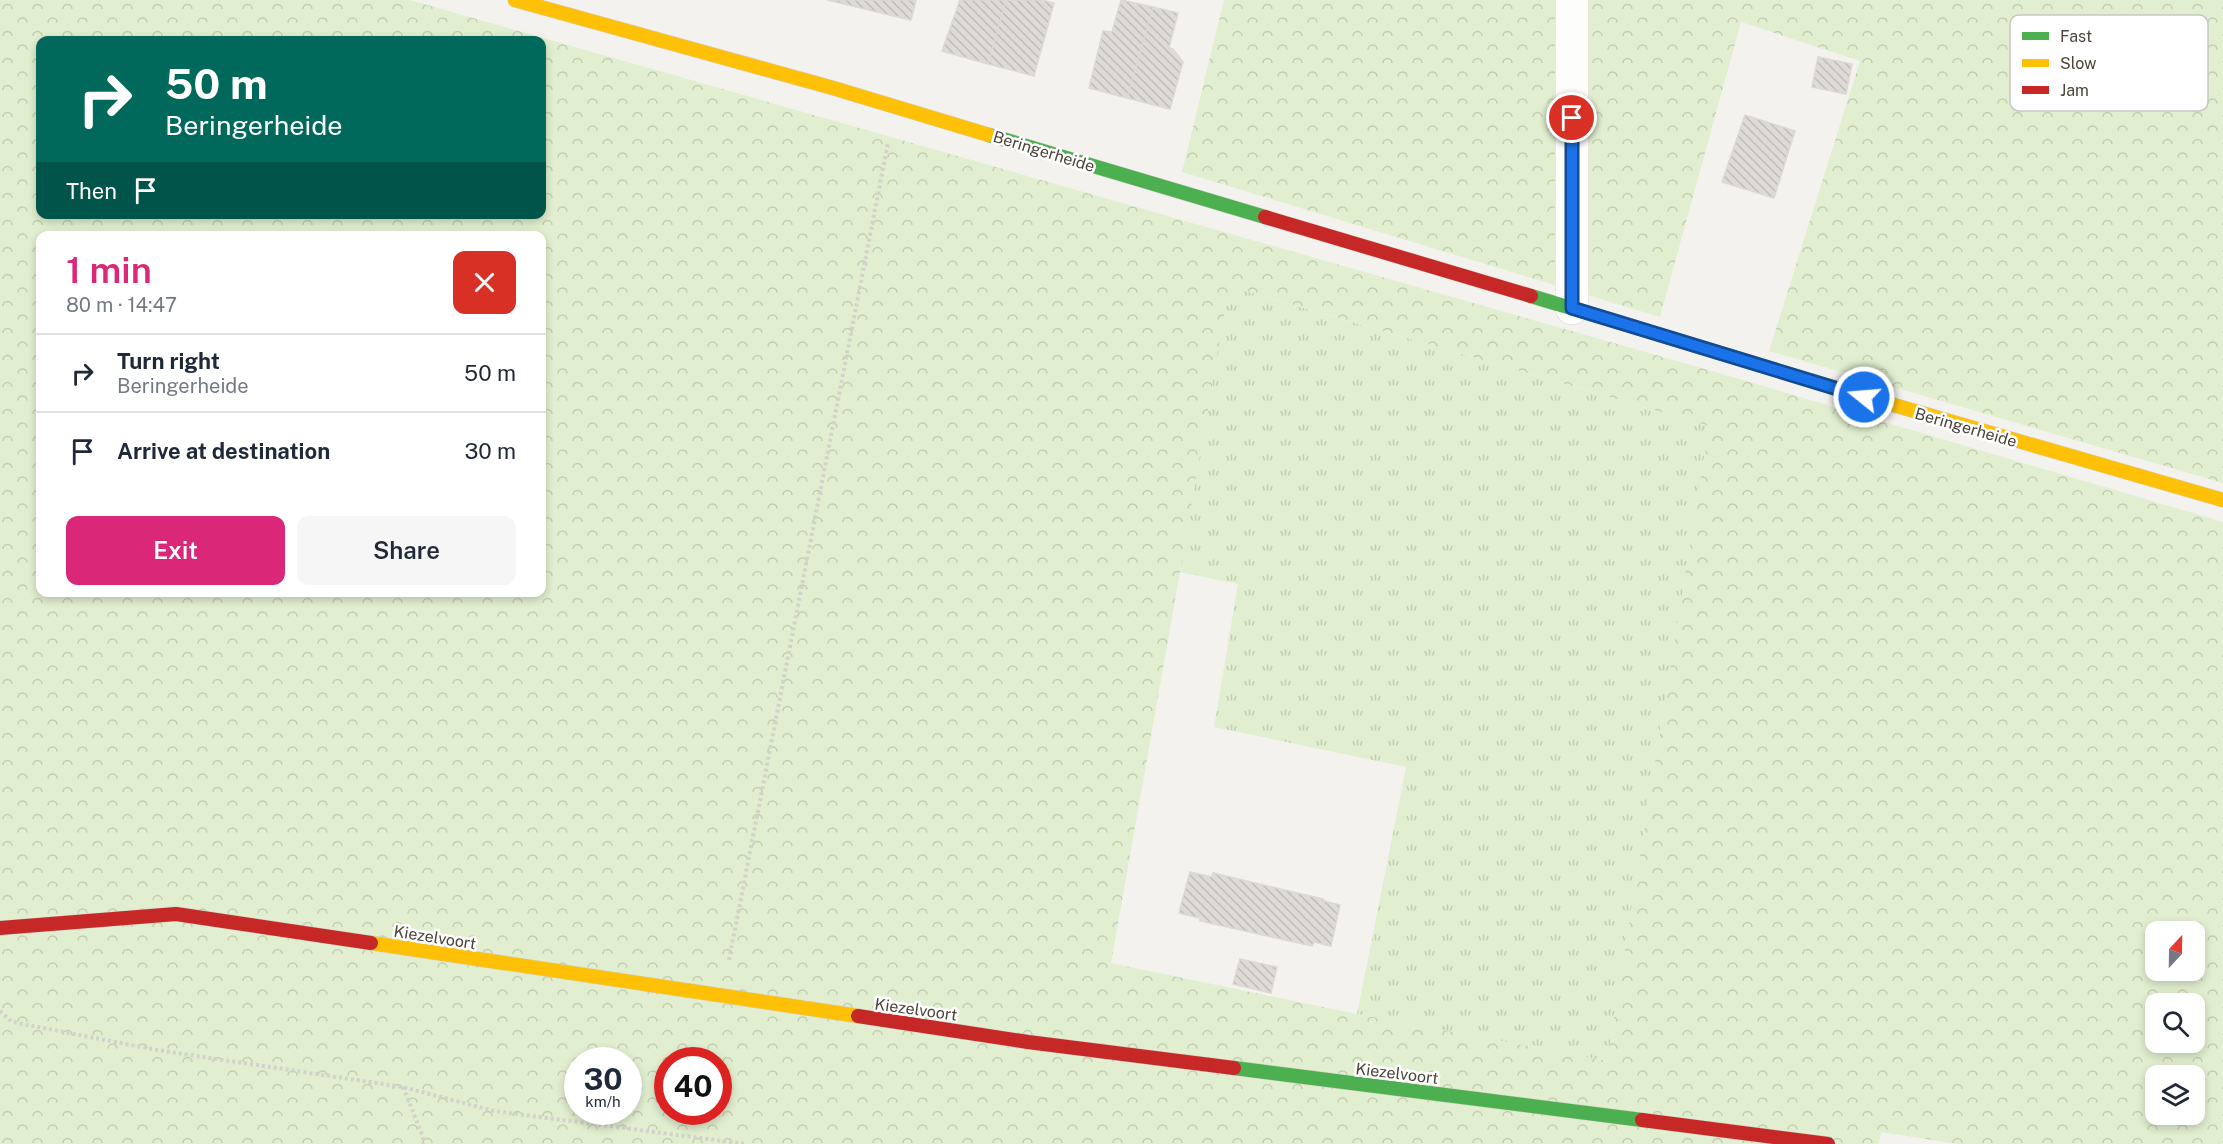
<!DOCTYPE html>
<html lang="en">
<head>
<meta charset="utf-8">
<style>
	:root { --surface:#fff; --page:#f6f6f7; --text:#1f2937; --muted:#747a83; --line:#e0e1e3; --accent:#db2777 }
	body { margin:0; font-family:"Public Sans",sans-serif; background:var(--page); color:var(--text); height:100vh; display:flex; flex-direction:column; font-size:22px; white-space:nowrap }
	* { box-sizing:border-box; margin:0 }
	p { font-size:20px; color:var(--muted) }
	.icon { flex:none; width:33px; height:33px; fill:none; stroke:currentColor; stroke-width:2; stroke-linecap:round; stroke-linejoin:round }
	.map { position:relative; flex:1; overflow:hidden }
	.drawer { position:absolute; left:36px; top:231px; width:510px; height:366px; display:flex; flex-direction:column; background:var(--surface); border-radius:12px; box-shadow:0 3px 9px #0003 }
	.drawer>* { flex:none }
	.top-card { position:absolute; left:36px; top:36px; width:510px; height:183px; border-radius:12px; box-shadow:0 3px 9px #0003; background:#00695c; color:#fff; overflow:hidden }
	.needle { width:39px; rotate:22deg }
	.fabs { position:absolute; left:2145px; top:921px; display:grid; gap:12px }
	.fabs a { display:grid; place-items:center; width:60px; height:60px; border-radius:12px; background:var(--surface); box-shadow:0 3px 9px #0003; font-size:30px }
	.speed { position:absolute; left:564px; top:1047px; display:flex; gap:12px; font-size:30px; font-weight:700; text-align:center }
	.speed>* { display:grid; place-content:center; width:78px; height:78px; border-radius:50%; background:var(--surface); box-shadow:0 3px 9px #0003; line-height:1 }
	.speed small { font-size:15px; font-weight:400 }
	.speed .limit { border:9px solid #d22; background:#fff; color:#111 }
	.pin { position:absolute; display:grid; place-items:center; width:51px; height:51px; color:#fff; margin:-26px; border:3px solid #fff; border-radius:50%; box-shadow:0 2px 6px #0007 }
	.me { position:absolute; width:66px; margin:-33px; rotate:287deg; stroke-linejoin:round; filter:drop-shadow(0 0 4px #0008) }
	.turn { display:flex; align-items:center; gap:21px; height:126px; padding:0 30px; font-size:27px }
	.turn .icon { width:78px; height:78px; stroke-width:2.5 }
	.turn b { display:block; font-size:42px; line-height:51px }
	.then { display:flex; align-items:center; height:57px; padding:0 30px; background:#0003; gap:12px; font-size:22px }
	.round { display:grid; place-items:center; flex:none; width:63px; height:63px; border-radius:12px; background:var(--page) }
	.headline { display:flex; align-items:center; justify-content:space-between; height:102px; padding:0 30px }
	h1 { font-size:36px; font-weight:600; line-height:45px; color:var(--accent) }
	.primary-button { display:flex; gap:12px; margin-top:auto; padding:12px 30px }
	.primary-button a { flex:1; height:69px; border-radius:12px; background:var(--accent); color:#fff; font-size:24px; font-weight:600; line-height:69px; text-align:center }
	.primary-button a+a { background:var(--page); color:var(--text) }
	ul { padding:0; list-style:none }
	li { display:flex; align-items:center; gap:18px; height:78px; padding:0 30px; border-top:2px solid var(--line) }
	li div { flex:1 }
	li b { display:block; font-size:22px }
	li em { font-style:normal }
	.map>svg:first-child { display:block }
	.grass { fill:url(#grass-tufts) }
	.forest { fill:url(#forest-crowns); fill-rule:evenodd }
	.building { fill:url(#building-back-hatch); stroke:#dcd9d4; stroke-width:1.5 }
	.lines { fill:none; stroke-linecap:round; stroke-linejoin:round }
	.street-casing { stroke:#d2d0cb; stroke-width:34 }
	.fast-casing { stroke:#d3cfc5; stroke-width:15 }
	.slow-casing { stroke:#d3cfc5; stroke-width:15 }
	.jam-casing { stroke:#d3cfc5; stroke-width:15 }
	.path { stroke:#d3d2cc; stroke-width:4; stroke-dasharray:3 3; stroke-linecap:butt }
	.street { stroke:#fdfdfc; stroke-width:33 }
	.fast { stroke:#4caf50; stroke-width:14 }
	.slow { stroke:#ffc107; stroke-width:14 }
	.jam { stroke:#c62828; stroke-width:14 }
	.route-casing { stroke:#114b97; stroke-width:15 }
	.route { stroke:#1a73e8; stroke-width:10 }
	.labels { text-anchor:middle; stroke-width:5; stroke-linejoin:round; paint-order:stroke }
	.street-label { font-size:16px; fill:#4b4439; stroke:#fff }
	.key { fill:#fff; stroke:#c9c7c4; stroke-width:1.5 }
	.key-label { font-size:16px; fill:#4b4439 }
</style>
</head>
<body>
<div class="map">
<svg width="2223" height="1144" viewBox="0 0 2223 1144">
	<defs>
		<pattern id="grass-tufts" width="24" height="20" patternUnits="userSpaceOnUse" patternTransform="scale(1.5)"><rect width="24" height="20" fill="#e1eecf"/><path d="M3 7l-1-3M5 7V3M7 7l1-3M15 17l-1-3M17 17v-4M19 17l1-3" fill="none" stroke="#c3cdb2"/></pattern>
		<pattern id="forest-crowns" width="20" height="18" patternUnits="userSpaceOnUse" patternTransform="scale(1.5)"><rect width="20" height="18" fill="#e1eecf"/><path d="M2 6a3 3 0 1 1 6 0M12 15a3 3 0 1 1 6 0" fill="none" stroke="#c3cdb2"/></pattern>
		<pattern id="building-back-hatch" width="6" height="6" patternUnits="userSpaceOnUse" patternTransform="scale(1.5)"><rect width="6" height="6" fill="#dedbd6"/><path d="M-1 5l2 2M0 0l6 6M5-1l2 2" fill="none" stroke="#c0bdb8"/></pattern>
	</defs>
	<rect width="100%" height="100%" fill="#f4f2ee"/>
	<path class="grass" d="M1228 286 1709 426 1607 1061 1357 1014 1406 767 1214 727 1238 584 1180 572Z"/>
	<path class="forest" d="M0 0H410L1719 373 2223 522V1144H1958L1881 1132 1879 1144H0ZM40 40H542V214H40ZM40 236H542V592H40ZM1229 286 1709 426 1607 1061 1357 1014 1111 963 1180 572ZM2156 932H2194V970H2156ZM2156 1004H2194V1042H2156ZM578 1060H628V1112H578ZM668 1060H718V1112H668ZM2156 1076H2194V1114H2156Z
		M1224 0H2223V483L1769 351 1860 61 1741 22 1660 317 1182 172Z"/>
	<path class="building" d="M827 0H916L911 20Z
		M960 0H1006L988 64 942 51Z
		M1006 0H1042L1054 3 1034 76 988 64Z
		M1121 0 1153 7 1127 98 1089 88 1103 31 1112 32Z
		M1153 7 1178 13 1169 48 1173 49 1183 62 1170 109 1127 98Z
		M1818 57 1852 64 1846 94 1812 87Z
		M1745 115 1795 131 1774 198 1722 182Z
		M1190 872 1212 877 1213 873 1323 899 1324 901 1340 905 1331 946 1314 942 1312 946 1200 921V918L1179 913Z
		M1240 959 1277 967 1271 993 1233 984Z"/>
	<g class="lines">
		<g class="street-casing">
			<path id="street" d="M1572 0V308"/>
		</g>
		<g class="fast-casing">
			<path id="fast" d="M989 135 1265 217
				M1531 296 1866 397
				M1234 1068 1642 1120"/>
		</g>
		<g class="slow-casing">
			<path id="slow" d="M515 0 833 88 989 135
				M1866 397 2223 500
				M371 943 858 1016"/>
		</g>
		<g class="jam-casing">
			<path id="jam" d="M1265 217 1531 296
				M0 928 176 914 371 943
				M858 1016 1028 1042 1234 1068
				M1642 1120 1828 1144"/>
		</g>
		<path class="path" d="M729 960 888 143
			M0 1011 12 1022 157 1050 403 1087 494 1111 746 1144
			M403 1087 423 1137V1144"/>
		<use href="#street" class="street"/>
		<use href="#fast" class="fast"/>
		<use href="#slow" class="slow"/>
		<use href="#jam" class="jam"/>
	</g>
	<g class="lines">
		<g class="route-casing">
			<path id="route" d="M1572 118V308L1864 397"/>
		</g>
		<use href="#route" class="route"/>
	</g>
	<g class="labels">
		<g class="street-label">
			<text transform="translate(1044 151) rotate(17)" y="6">Beringerheide</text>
			<text transform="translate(1966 427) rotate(16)" y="6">Beringerheide</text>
			<text transform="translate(435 937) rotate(9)" y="6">Kiezelvoort</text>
			<text transform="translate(916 1009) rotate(8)" y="6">Kiezelvoort</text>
			<text transform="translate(1397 1073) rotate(7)" y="6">Kiezelvoort</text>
		</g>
	</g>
	<rect x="2010" y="15" width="198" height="96" rx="9" class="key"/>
	<rect x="2022" y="32" width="27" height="8" fill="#4caf50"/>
	<rect x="2022" y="59" width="27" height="8" fill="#ffc107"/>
	<rect x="2022" y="86" width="27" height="8" fill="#c62828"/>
	<g class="key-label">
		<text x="2060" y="42">Fast</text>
		<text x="2060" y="69">Slow</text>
		<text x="2060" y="96">Jam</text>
	</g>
</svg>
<div class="fabs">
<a><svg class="needle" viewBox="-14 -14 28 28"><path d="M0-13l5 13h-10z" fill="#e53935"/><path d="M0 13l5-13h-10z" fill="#747a83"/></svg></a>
<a><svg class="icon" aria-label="search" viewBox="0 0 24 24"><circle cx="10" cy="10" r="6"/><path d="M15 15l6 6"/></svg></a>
<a><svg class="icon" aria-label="layers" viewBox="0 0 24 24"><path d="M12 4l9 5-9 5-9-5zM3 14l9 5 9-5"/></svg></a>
</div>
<div class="speed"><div>30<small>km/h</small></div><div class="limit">40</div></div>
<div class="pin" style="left:1572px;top:118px;background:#d93025"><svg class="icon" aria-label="arrive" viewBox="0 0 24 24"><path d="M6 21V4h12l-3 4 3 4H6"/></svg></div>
<svg class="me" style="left:1864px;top:397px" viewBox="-20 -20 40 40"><circle r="17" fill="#1a73e8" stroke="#fff" stroke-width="3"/><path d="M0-11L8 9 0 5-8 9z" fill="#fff"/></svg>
<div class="top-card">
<div class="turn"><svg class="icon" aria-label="right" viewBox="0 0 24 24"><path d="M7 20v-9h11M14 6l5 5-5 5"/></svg><div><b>50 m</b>Beringerheide</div></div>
<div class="then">Then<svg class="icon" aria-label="arrive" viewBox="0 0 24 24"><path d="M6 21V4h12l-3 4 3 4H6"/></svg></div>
</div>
<section class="drawer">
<div class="headline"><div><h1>1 min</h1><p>80 m · 14:47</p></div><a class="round" style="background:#d93025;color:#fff"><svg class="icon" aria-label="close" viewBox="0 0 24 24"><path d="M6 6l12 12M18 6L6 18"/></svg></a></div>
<ul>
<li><svg class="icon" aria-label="right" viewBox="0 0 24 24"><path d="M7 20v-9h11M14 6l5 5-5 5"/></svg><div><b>Turn right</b><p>Beringerheide</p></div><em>50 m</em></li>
<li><svg class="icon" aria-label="arrive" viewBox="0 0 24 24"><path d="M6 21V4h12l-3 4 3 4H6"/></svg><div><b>Arrive at destination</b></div><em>30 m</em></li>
</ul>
<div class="primary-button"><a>Exit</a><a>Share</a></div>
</section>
</div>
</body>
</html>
